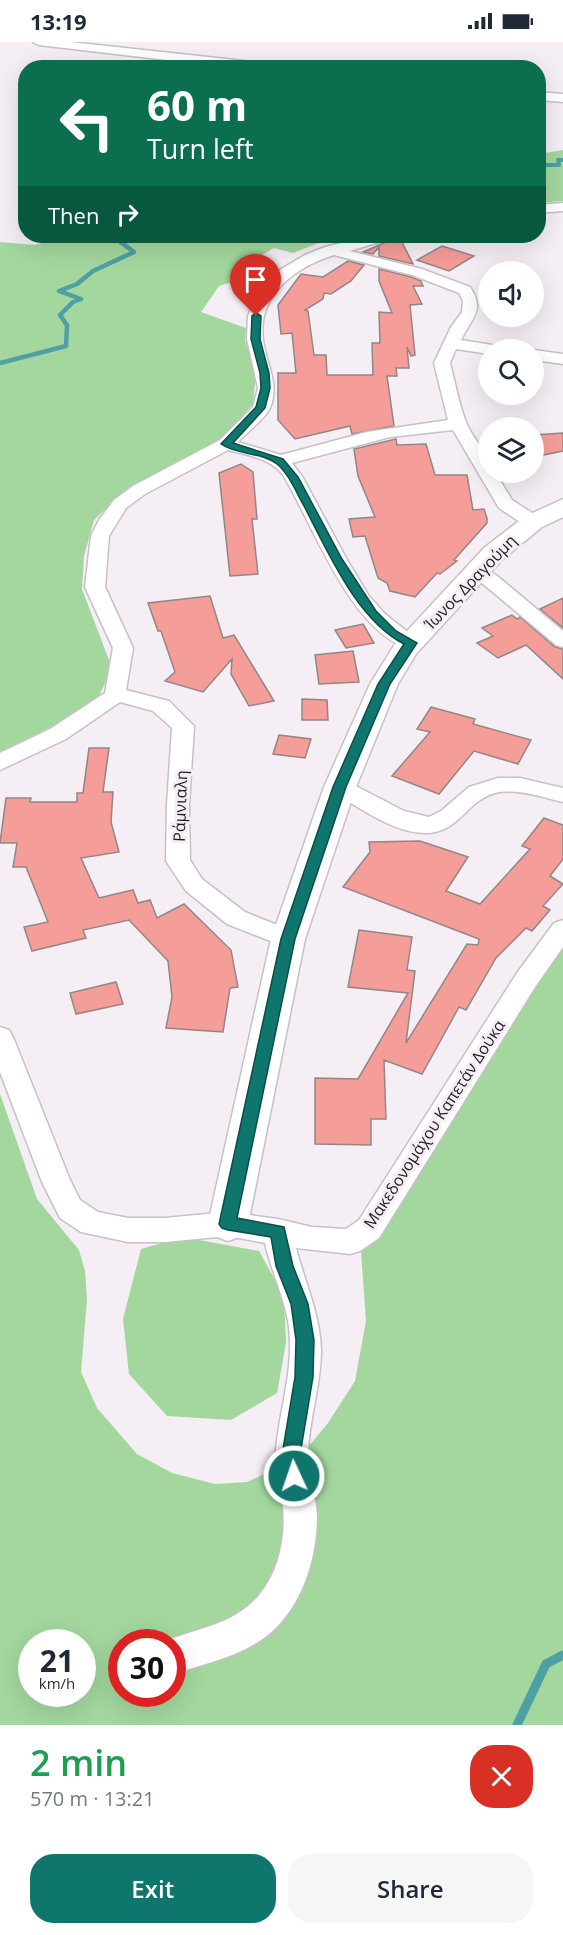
<!DOCTYPE html>
<html lang="en">
<head>
<meta charset="utf-8">
<style>
	:root { --surface:#fff; --page:#f6f6f7; --text:#1f2937; --muted:#747a83; --accent:#0f766e }
	body { margin:0; font-family:"Open Sans",sans-serif; background:var(--page); color:var(--text); height:100vh; display:flex; flex-direction:column; font-size:22px; white-space:nowrap }
	* { box-sizing:border-box; margin:0 }
	p { font-size:20px; color:var(--muted) }
	.icon { flex:none; width:33px; height:33px; fill:none; stroke:currentColor; stroke-width:2; stroke-linecap:round; stroke-linejoin:round }
	.map { position:relative; height:1683px; overflow:hidden }
	.sheet { display:flex; flex-direction:column; background:var(--surface); flex:1 }
	.sheet>* { flex:none }
	.guide { position:absolute; left:18px; top:18px; width:528px; height:183px; border-radius:24px; box-shadow:0 6px 24px #0002; background:#0b6e4f; color:#fff; overflow:hidden }
	.controls { position:absolute; left:478px; top:219px; display:grid; gap:12px }
	.controls a { display:grid; place-items:center; width:66px; height:66px; border-radius:50%; background:var(--surface); box-shadow:0 6px 24px #0002; font-size:30px }
	.speed { position:absolute; left:18px; top:1587px; display:flex; gap:12px; font-size:30px; font-weight:700; text-align:center }
	.speed>* { display:grid; place-content:center; width:78px; height:78px; border-radius:50%; background:var(--surface); box-shadow:0 6px 24px #0002; line-height:1 }
	.speed small { font-size:15px; font-weight:400 }
	.speed .limit { border:9px solid #d22; background:#fff; color:#111 }
	.pin { position:absolute; display:grid; place-items:center; width:51px; height:51px; color:#fff; margin:-62px -26px; border-radius:50% 50% 50% 0; rotate:-45deg; box-shadow:0 0 6px #0007 }
	.pin .icon { rotate:45deg }
	.me { position:absolute; width:66px; margin:-33px; rotate:357deg; stroke-linejoin:round; filter:drop-shadow(0 0 4px #0008) }
	.turn { display:flex; align-items:center; gap:21px; height:126px; padding:0 30px; font-size:27px }
	.turn .icon { width:78px; height:78px; stroke-width:2.5 }
	.turn b { display:block; font-size:42px; line-height:51px }
	.then { display:flex; align-items:center; height:57px; padding:0 30px; background:#0003; gap:12px; font-size:22px }
	.round { display:grid; place-items:center; flex:none; width:63px; height:63px; border-radius:24px; background:var(--page) }
	.headline { display:flex; align-items:center; justify-content:space-between; height:102px; padding:0 30px }
	h1 { font-size:36px; font-weight:600; line-height:45px; color:#1e9e55 }
	.primary-button { display:flex; gap:12px; margin-top:auto; padding:12px 30px }
	.primary-button a { flex:1; height:69px; border-radius:24px; background:var(--accent); color:#fff; font-size:24px; font-weight:600; line-height:69px; text-align:center }
	.primary-button a+a { background:var(--page); color:var(--text) }
	.status { display:flex; justify-content:space-between; align-items:center; height:42px; padding:0 30px; background:var(--surface); direction:ltr }
	.status svg { height:16px; fill:currentColor }
	.map>svg:first-child { display:block }
	.green { fill:#a3d79e; fill-rule:evenodd }
	.lines { fill:none; stroke-linecap:round; stroke-linejoin:round }
	.stream-far2 { stroke:#4da0a4; stroke-width:4 }
	.stream-far1 { stroke:#4da0a4; stroke-width:4.5 }
	.stream { stroke:#4da0a4; stroke-width:9 }
	.building { fill:#f59d98; stroke:#918786; stroke-width:1.5 }
	.street-casing { stroke:#c7c0c7; stroke-width:3 }
	.secondary-casing { stroke:#c7c0c7; stroke-width:3 }
	.street { fill:#fff; fill-rule:evenodd }
	.secondary { fill:#fff; fill-rule:evenodd }
	.route { fill:#0f766e; stroke:#0a4d48; stroke-width:1.5 }
	.labels { text-anchor:middle; stroke-width:6; stroke-linejoin:round; paint-order:stroke }
	.street-label { font-size:16px; fill:#1f1d20; stroke:#f5eef5 }
</style>
</head>
<body>
<div class="status"><b>13:19</b><svg viewBox="0 0 49 12"><path d="M0 12V9h3v3zM5 12V6h3v6zM10 12V3h3v9zM15 12V0h3v12zM26 1h20v11H26zM47 4h2v5h-2z"/></svg></div>
<div class="map">
<svg width="563" height="1683" viewBox="0 0 563 1683">
	<rect width="100%" height="100%" fill="#f5eef5"/>
	<path class="green" d="M563 108V159L539 161V112Z
		M62 194H347L321 200 293 211 274 206 244 224 245 236 219 244 201 270 246 286 245 298 256 332 253 362 214 405 129 445 94 478 84 514 82 547 112 626 99 654 73 674 0 710V200L35 203Z
		M563 905V1683H0V1052L37 1157 79 1208 85 1229 87 1257 81 1330 97 1366 137 1412 172 1431 215 1442 247 1440 298 1417 328 1381 355 1339 366 1279 360 1195ZM32 1600H82V1652H32ZM122 1600H172V1652H122Z
		M183 1195 259 1209 284 1254 286 1301 277 1351 231 1378 167 1374 129 1332 123 1277 141 1207Z"/>
	<g class="lines">
		<path class="stream-far2" d="M538 123H559L558 118H563
			M123 202 121 201 133 194"/>
		<path class="stream-far1" d="M0 321 66 304 67 283 60 273 73 260 81 257 59 249 77 242 93 229 134 210 122 201"/>
		<path class="stream" d="M517 1683 546 1622 563 1613"/>
	</g>
	<path class="building" d="M393 197 402 200 413 222 379 214V205L373 212 363 210Z
		M442 204 474 214 449 229 417 218Z
		M348 219 364 223 351 239 331 252 324 251 323 257 305 268 308 269 314 313H326L327 333H373L372 301H380L379 270 392 271 379 239V227L411 235 421 239 423 244H413L422 262 410 263 415 313 411 314 407 305 409 326H396L397 334H387L394 384 352 392 350 384 295 397 278 378V331H296L292 291 281 292 278 263 301 232 323 235Z
		M563 391V409L534 415V393Z
		M396 397 397 403 426 402 435 433H467L473 468 484 467 487 476V481L454 518 457 519 440 532 437 531 415 555 390 549 387 541 378 536 365 494 353 495 349 477 375 475 358 434 354 407Z
		M241 422 253 430 257 477H252L258 532 230 534 219 431Z
		M210 554 223 596 234 593 274 659 249 664 231 632 232 617 203 650 165 639 175 630 161 589H158L148 561Z
		M563 556V586L540 567Z
		M512 573 517 577 520 575 555 605 563 607V637L526 603 498 616 477 601 493 594 482 586Z
		M363 582 374 601 346 606 335 588Z
		M353 609 359 640 319 642 315 613Z
		M302 657 327 658 328 678H302Z
		M431 665 475 677 473 682 531 698 518 722 474 709 439 752 392 734 430 690 417 687Z
		M279 693 311 697 305 716 273 712Z
		M89 706H109L103 750H113L111 780 119 810 81 816 99 856 133 848 138 861 150 858 157 876 184 862 231 908 238 945 230 946 223 990 166 986 172 955 168 919 129 878 83 888 86 896 32 909 24 885 48 880 26 825H13L17 801H0L6 756H31L30 760H77V751H83Z
		M544 776 563 783V817L550 834 563 842 543 864 550 868 532 889 526 886 496 916 466 968 459 965 422 1032 384 1018 386 1077H371V1103L315 1102V1036L358 1037 408 951 348 945 359 888 412 895 407 928 415 929 406 1001 467 902 478 903 479 897 343 845 370 810 369 800 420 799 468 815 446 849 480 862 530 807 522 804Z
		M116 940 123 962 76 972 70 951Z"/>
	<g class="lines">
		<g class="street-casing">
			<path id="street" d="M33 0H70L271 22 277 26H235L39 3Z
				M538 50 563 52V60L538 58Z
				M563 161V169L538 171V163Z
				M370 194H391L389 197 350 209 422 227 470 245C486 269 471 276 461 298L492 303 500 308H489V312L456 307 450 321C455 340 459 362 466 380 473 398 489 410 489 430H495L512 458 540 476 542 480 540 484H526L499 466 453 388 390 395 292 421 303 436 346 516 369 554 384 571 421 601 418 605 411 607C351 592 313 482 283 433 270 416 247 413 228 408L145 452 126 466 109 494 105 545 133 606 126 648 169 659 194 684 189 763 190 818 202 837 245 870 297 891 300 897 297 903 288 906 227 882 186 849 166 819 167 763 172 686 153 669 120 660 66 697 0 728V711L50 687 105 651 113 606 85 545 91 494 99 478 114 458 133 444 220 398 253 365 258 346 247 297 248 274 258 251 278 229 305 213 325 205ZM334 213 412 233 459 251 463 259 462 270 451 285 434 321 448 378 367 390 281 413 238 400C247 390 264 378 270 366 280 342 266 321 263 298 257 252 296 225 334 213Z
				M534 308 563 312V322L534 318Z
				M476 524 496 533 563 589V605L556 603 482 541 466 530 469 526Z
				M498 736H520L563 746V760C542 755 516 746 495 751 468 758 459 789 429 791 395 793 360 765 332 750L329 745 332 740 340 738 348 740 404 769 429 775 441 769 469 745Z
				M563 878V905L535 945 379 1196 360 1209 350 1212 296 1206C305 1241 320 1272 321 1308 321 1343 309 1377 308 1411 308 1433 316 1453 317 1474 317 1519 300 1572 261 1598 236 1615 204 1622 176 1631L172 1629V1600H163C198 1586 235 1583 260 1552 281 1526 287 1489 282 1457 279 1440 275 1424 276 1407 280 1366 294 1327 289 1285 285 1256 271 1229 265 1201L228 1194 165 1200H128L81 1190 60 1176 42 1140 0 1030V985L9 988 13 995 70 1138 80 1158 98 1170 128 1176H165L228 1170 278 1177 312 1185 346 1187 359 1178 517 931 554 881Z"/>
		</g>
		<g class="secondary-casing">
			<path id="secondary" d="M563 457V475L542 485 502 518 416 612 398 642 356 745 305 897 248 1182 242 1194 228 1199 214 1194 208 1182 271 897 324 745 370 642 395 602 484 506 524 475Z"/>
		</g>
		<use href="#street" class="street"/>
		<use href="#secondary" class="secondary"/>
	</g>
	<path class="route" d="M256 271 261 274 260 297 269 331 270 346 265 366 233 401 283 417 298 435 342 517 376 569 396 589 417 601 390 642 346 745 295 897 237 1176 284 1185 293 1224 308 1262 314 1298 313 1335 301 1407 303 1434 301 1440 294 1443 288 1440 285 1434 283 1407 295 1335 296 1298 291 1262 276 1224 271 1195 228 1188 222 1186 219 1182 281 897 333 745 378 642 404 602C357 578 328 510 304 464 296 450 289 432 277 422 262 410 236 413 221 402L256 365 261 346 260 331 251 297 252 274Z"/>
	<g class="labels">
		<g class="street-label">
			<text transform="translate(470 540) rotate(-46)" y="6">Ίωνος Δραγούμη</text>
			<text transform="translate(180 764) rotate(-88)" y="6">Ράμνιαλη</text>
			<text transform="translate(434 1082) rotate(-57)" y="6">Μακεδονομάχου Καπετάν Δούκα</text>
		</g>
	</g>
</svg>
<div class="controls">
<a><svg class="icon" aria-label="sound" viewBox="0 0 24 24"><path d="M4 9h4l5-4v14l-5-4H4zM17 9q2 3 0 6"/></svg></a>
<a><svg class="icon" aria-label="search" viewBox="0 0 24 24"><circle cx="10" cy="10" r="6"/><path d="M15 15l6 6"/></svg></a>
<a><svg class="icon" aria-label="layers" viewBox="0 0 24 24"><path d="M12 4l9 5-9 5-9-5zM3 14l9 5 9-5"/></svg></a>
</div>
<div class="speed"><div>21<small>km/h</small></div><div class="limit">30</div></div>
<div class="pin" style="left:256px;top:274px;background:#d93025"><svg class="icon" aria-label="arrive" viewBox="0 0 24 24"><path d="M6 21V4h12l-3 4 3 4H6"/></svg></div>
<svg class="me" style="left:294px;top:1434px" viewBox="-20 -20 40 40"><circle r="17" fill="#0f766e" stroke="#fff" stroke-width="3"/><path d="M0-11L8 9 0 5-8 9z" fill="#fff"/></svg>
<div class="guide">
<div class="turn"><svg class="icon" aria-label="left" viewBox="0 0 24 24"><path d="M17 20v-9H6M10 6l-5 5 5 5"/></svg><div><b>60 m</b>Turn left</div></div>
<div class="then">Then<svg class="icon" aria-label="right" viewBox="0 0 24 24"><path d="M7 20v-9h11M14 6l5 5-5 5"/></svg></div>
</div>
</div>
<section class="sheet">
<div class="headline"><div><h1>2 min</h1><p>570 m · 13:21</p></div><a class="round" style="background:#d93025;color:#fff"><svg class="icon" aria-label="close" viewBox="0 0 24 24"><path d="M6 6l12 12M18 6L6 18"/></svg></a></div>
<div class="primary-button"><a>Exit</a><a>Share</a></div>
</section>
</body>
</html>
